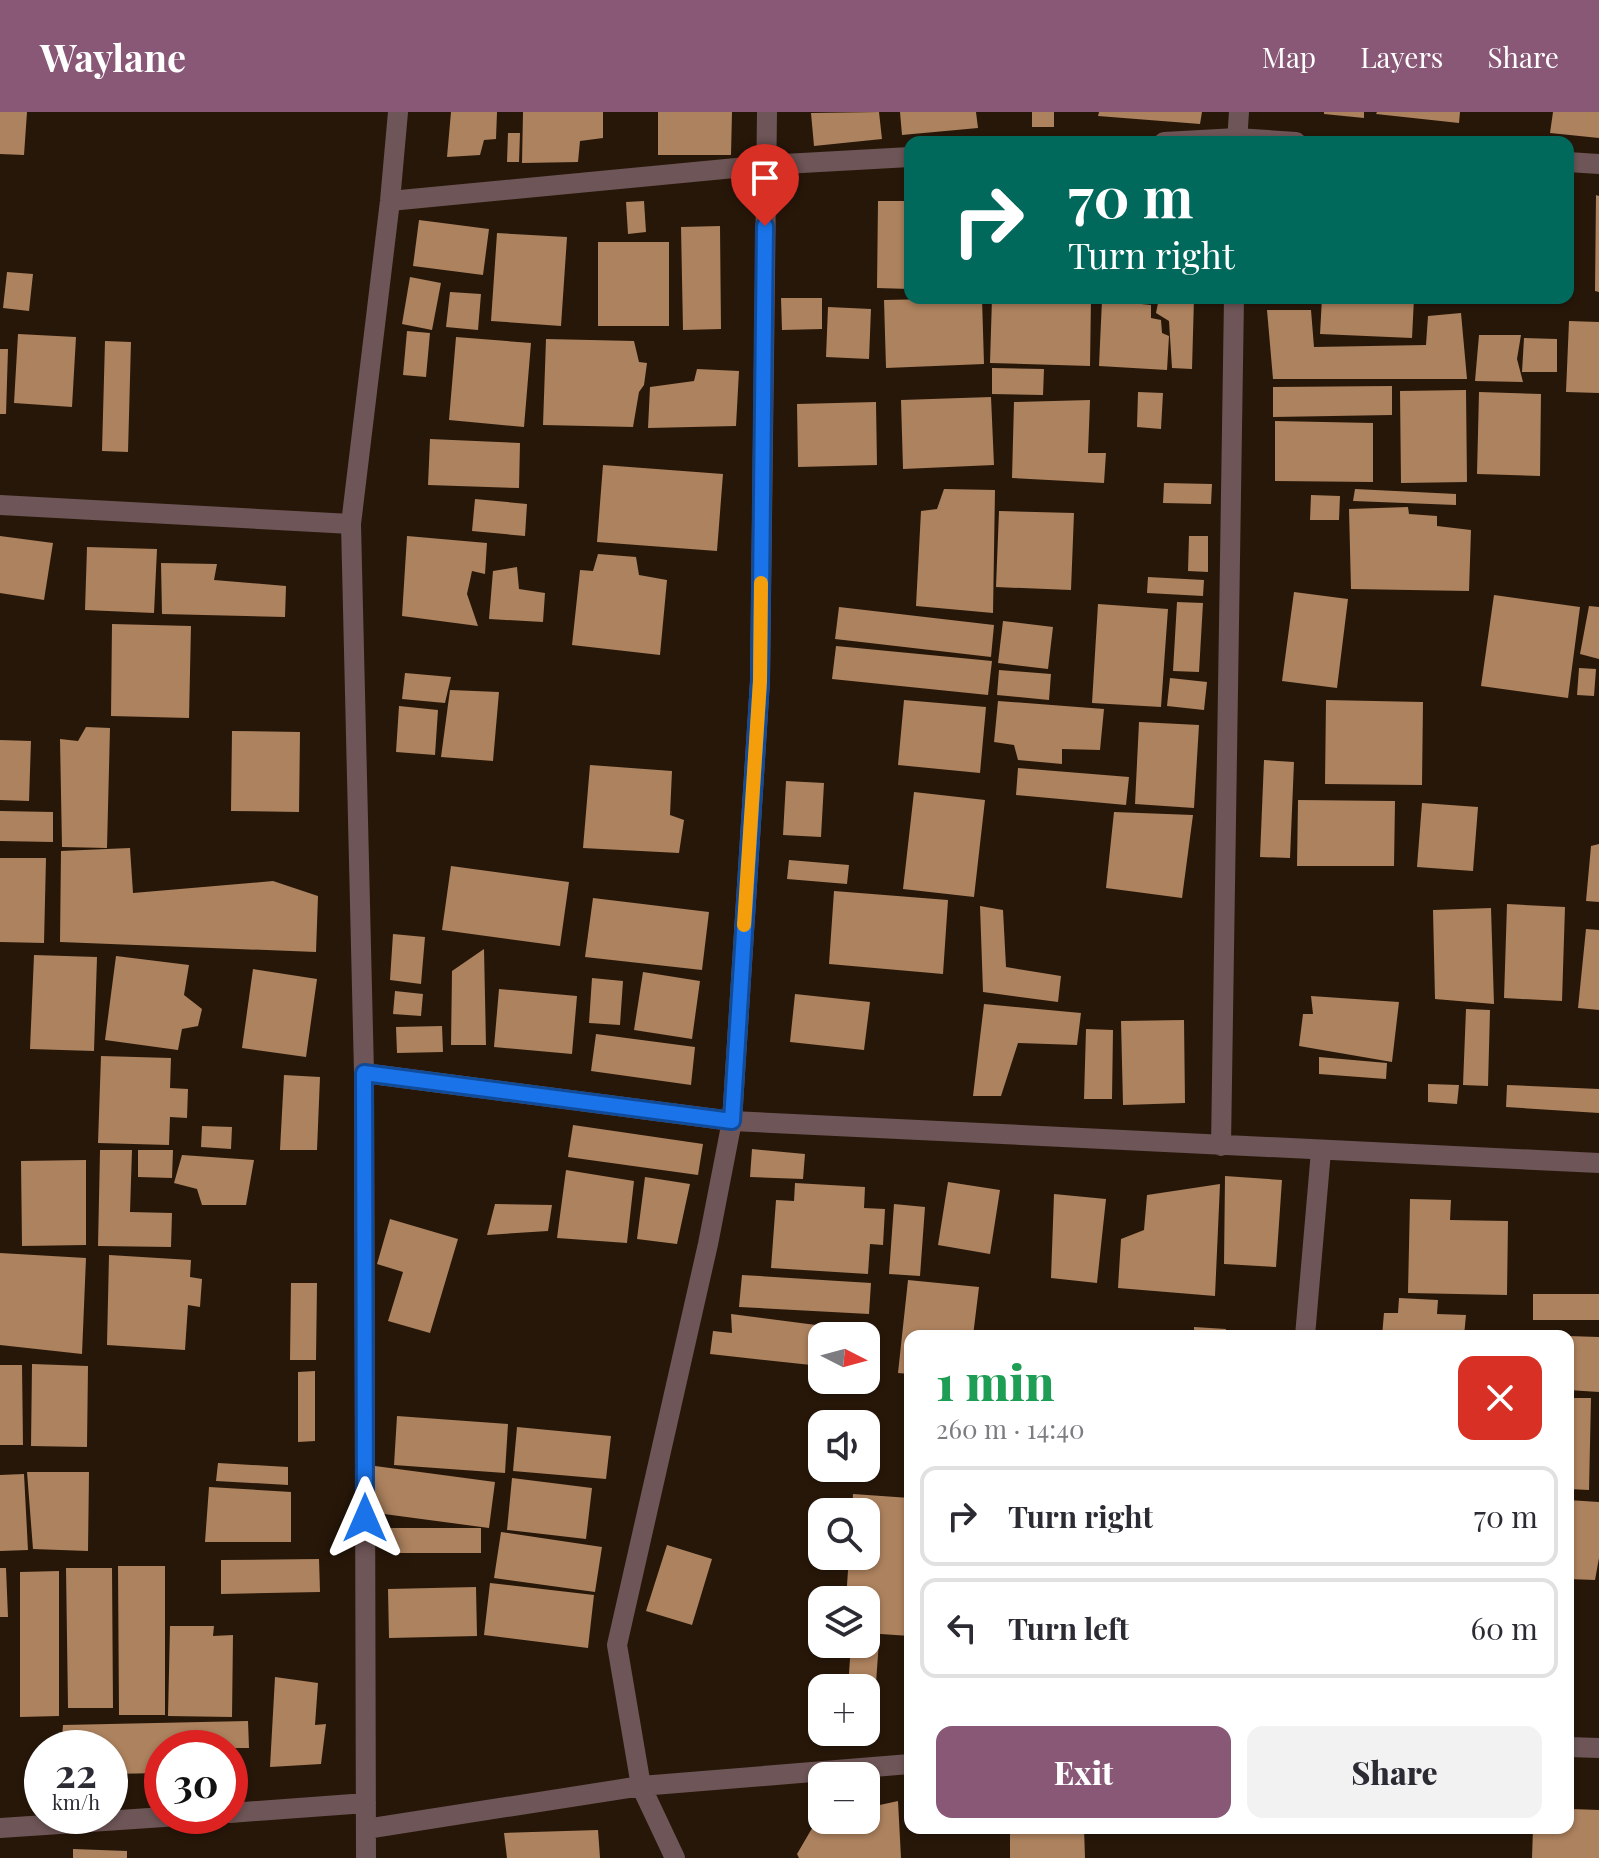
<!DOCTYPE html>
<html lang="en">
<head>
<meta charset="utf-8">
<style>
	:root { --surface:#fff; --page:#f2f2f3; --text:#2b2b33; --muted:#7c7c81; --line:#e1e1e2; --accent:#885876 }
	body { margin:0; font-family:"Playfair Display",serif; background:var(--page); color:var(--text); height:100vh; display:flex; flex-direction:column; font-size:30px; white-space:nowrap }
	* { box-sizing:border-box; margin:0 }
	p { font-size:26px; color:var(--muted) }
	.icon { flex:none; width:44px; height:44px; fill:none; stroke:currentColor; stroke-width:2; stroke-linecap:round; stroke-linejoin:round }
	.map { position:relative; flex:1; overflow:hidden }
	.drawer { position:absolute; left:904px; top:1218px; width:670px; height:504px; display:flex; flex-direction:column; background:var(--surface); border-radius:16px; box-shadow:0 2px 6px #0004 }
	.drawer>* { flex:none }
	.hud { position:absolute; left:904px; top:24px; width:670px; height:168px; border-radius:16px; box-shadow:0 2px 6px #0004; background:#00695c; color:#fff; overflow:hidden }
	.needle { width:52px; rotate:96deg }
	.tools { position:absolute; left:808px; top:1210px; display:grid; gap:16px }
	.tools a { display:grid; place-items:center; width:72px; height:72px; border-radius:16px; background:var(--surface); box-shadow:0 2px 6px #0004; font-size:40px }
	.speed { position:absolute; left:24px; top:1618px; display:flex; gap:16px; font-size:40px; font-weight:700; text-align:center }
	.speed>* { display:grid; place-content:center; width:104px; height:104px; border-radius:50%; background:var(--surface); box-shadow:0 2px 6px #0004; line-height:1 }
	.speed small { font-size:20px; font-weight:400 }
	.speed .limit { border:12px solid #d22; background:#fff; color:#111 }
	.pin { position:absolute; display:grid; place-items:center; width:68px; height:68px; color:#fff; margin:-82px -34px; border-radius:50% 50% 50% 0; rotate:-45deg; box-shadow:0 0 8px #0007 }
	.pin .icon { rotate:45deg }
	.me { position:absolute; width:88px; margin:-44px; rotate:0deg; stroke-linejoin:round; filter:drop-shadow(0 0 6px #0008) }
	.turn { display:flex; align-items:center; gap:28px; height:168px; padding:0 32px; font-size:36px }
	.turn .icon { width:104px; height:104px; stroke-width:2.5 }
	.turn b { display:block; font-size:56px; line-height:68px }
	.round { display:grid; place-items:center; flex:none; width:84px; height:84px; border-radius:16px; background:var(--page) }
	.headline { display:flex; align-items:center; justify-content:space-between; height:136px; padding:0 32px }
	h1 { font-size:48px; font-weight:800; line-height:60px; color:#1e9e55 }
	.button { display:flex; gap:16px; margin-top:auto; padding:16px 32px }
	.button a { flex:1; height:92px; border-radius:16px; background:var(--accent); color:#fff; font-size:32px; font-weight:800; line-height:92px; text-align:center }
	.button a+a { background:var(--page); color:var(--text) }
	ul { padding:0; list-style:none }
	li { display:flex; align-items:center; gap:24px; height:100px; margin:0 16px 12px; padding:0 16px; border:4px solid var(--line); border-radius:16px }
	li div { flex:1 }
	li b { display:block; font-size:30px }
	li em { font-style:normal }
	header { display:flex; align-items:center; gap:48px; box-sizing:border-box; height:112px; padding:0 40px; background:var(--accent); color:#fff }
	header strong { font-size:38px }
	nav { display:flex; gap:44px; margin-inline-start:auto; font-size:28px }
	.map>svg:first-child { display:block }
	.building { fill:#ad825e }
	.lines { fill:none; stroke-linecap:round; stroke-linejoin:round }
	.street { stroke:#6e5557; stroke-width:20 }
	.route-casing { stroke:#114b97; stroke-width:20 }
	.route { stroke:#1a73e8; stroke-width:14 }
	.slow { stroke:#f59e0b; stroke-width:14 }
</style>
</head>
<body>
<header>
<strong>Waylane</strong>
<nav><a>Map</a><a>Layers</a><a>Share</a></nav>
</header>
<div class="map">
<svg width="1599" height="1746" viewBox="0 0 1599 1746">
	<rect width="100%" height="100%" fill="#271709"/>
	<path class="building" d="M0 0H27L24 43 0 42Z
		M451 0H497L496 27 484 28 480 43 447 45Z
		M523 0H603V26L580 29 578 50 522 51Z
		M658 0H732L731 43H658Z
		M879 0 882 27 814 34 811 1Z
		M900 0H976L978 16 902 23Z
		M1032 0H1054V15H1032Z
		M1099 0H1202L1200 12 1098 4Z
		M1324 0H1364V6L1324 2Z
		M1377 0H1460L1459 11 1376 2Z
		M1553 0H1599V26L1550 21Z
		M508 21H520L519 50H507Z
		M1596 83 1599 84V180L1595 179Z
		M644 89 646 120 628 122 626 90Z
		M878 89H910V177L877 176Z
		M419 108 489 117 483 163 413 154Z
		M720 114 721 217 683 218 681 115Z
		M497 121 567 125 561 214 491 209Z
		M598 130H669V214H598Z
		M7 160 33 162 29 199 3 196Z
		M410 165 441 171 432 218 402 212Z
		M450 180 481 182 478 218 446 215Z
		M781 186H822V217L782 218Z
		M982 186 984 252 886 256 884 188Z
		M992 186H1091L1090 254 990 251Z
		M1159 186H1194L1192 257 1172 256 1169 209 1156 201Z
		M1322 186H1414L1412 226 1320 222Z
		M1102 188 1151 193V206L1161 208 1162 221 1169 224 1167 258 1099 254Z
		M828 195 871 197 869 247 826 245Z
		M1267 198H1311L1314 235 1426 233 1428 204 1461 201 1467 267H1273Z
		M1569 209 1599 210V281L1566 280Z
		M407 219 430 221 426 265 403 263Z
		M18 222 76 225 72 295 14 291Z
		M1479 223H1521L1517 247 1523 270 1475 269Z
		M456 225 531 231 524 315 449 308Z
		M1524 226 1557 227V260H1522Z
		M546 227 634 229 639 250 647 251 644 273 639 280 633 315 543 313Z
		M105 229 131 230 128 340 102 339Z
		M0 237H8L6 302H0Z
		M992 256 1044 257 1043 283 992 282Z
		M697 257 739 259 736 314 648 316 650 275 694 269Z
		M1392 274V303L1273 305V275Z
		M1466 278 1467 370 1401 371 1400 279Z
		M1138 280 1163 281 1161 317 1137 315Z
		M1479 280 1541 282 1540 364 1477 362Z
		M991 285 994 353 903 357 901 288Z
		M1090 288 1088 341H1106L1104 371 1012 366 1014 290Z
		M876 290 877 353 798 355 797 292Z
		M1275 309 1373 311V370L1275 369Z
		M430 327 520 331 519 376 428 373Z
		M603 353 723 362 717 439 597 430Z
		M1164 371 1212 372 1211 392 1163 391Z
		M944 377 995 378 993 501 916 494 921 399 937 397Z
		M1355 377 1456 382V393L1353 389Z
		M1311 383 1340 384 1339 408H1310Z
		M475 387 527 392 525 424 472 419Z
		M1408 395 1409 402 1437 404V414L1471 418 1469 479 1351 477 1349 397Z
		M999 399 1074 401 1071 478 996 475Z
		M0 424 53 431 44 488 0 481Z
		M407 424 487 431 485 462 472 459 467 482 478 514 402 504Z
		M1189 424H1208V460L1188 459Z
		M87 435 157 437 154 501 85 498Z
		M598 442 636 445 639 463 667 468 660 543 572 533 580 458 593 459Z
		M161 451 217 452 214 468 286 474 285 505 162 502Z
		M517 455 519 477 545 481 543 510 489 507 493 459Z
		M1148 465 1204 468 1203 484 1147 481Z
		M1294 480 1348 487 1337 576 1282 569Z
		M1494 483 1580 495 1568 586 1481 574Z
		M1177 490 1203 491 1199 560 1173 559Z
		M1098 492 1168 497 1161 595 1092 591Z
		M1589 494 1599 495V547L1580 542Z
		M839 495 994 513 991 545 835 527Z
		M1003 509 1053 515 1048 557 998 551Z
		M112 512 191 514 189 606 111 604Z
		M836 534 992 549 988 583 832 567Z
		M1579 556 1596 557 1594 584 1577 583Z
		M999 558 1051 562 1049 588 997 583Z
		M405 561 451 565 445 591 402 587Z
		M1170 566 1207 570 1204 598 1167 594Z
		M450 578 499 580 493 649 441 645Z
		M904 588 986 595 980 661 898 653Z
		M1326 588 1423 590 1422 673 1325 672Z
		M998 589 1104 597 1100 638 1062 637V652L1018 648 1014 633 994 630Z
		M399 594 438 598 435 643 396 640Z
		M1139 610 1199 613 1194 696 1135 692Z
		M86 615 110 616 107 736 62 735 60 627 78 629Z
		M232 619 300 620 299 700 231 699Z
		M0 628 31 629 29 689 0 688Z
		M1264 648 1294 650 1290 746 1260 745Z
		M590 653 672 659 670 703 684 708 679 741 583 736Z
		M1018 656 1129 665 1126 693 1016 683Z
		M786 669 824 671 821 725 783 723Z
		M914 680 985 688 974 785 903 777Z
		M1298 688 1395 689 1394 754H1297Z
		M1422 691 1478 695 1473 759 1417 755Z
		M0 699 53 700V730L0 729Z
		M1114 700 1193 703 1182 786 1106 776Z
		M1599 732V790L1586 789 1591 734Z
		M130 736 133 781 273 769 318 784 316 840 60 830 61 739Z
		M0 746H46L44 831 0 830Z
		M789 748 849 753 847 772 787 767Z
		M451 754 569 770 560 834 442 818Z
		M834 779 948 788 943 862 829 852Z
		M593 786 709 800 702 858 585 845Z
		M1507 792 1565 795 1562 889 1504 886Z
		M980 794 1003 798 1006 855 1061 864 1058 890 983 880Z
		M1491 796 1494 892 1435 887 1433 798Z
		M1586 817 1599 818V898L1578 896Z
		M393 822 425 825 421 872 390 868Z
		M484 837 486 933H451L452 859Z
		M34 843 97 845 94 939 30 937Z
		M116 844 189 853 184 883 202 897 198 914 182 917 178 938 105 928Z
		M253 857 317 867 306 945 242 936Z
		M643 860 700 869 692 927 634 918Z
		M592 866 623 869 620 913 589 911Z
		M499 877 577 884 572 942 494 935Z
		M395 879 423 882 421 904 393 902Z
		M795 882 870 890 864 938 790 930Z
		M1311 884 1399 890 1392 950 1299 934 1303 902H1313Z
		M984 892 1081 901 1077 933 1018 931 1001 984H973Z
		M1466 897 1490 898 1488 974 1463 973Z
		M1184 908 1185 991 1123 993 1121 909Z
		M442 914 443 940 397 941 396 915Z
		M1086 917 1113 918 1112 987H1084Z
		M596 922 695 935 691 973 591 959Z
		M101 944 171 946 170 976 188 977 187 1006 170 1005 169 1033 98 1031Z
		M1319 945 1387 951 1386 967 1319 962Z
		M284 963 320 965 317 1038H280Z
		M1428 972 1459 973 1457 992 1428 990Z
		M1507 973 1599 977V1001L1506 995Z
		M573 1013 703 1032 698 1063 568 1045Z
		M202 1014 232 1015 231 1037 201 1035Z
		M752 1037 805 1042 803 1067 750 1065Z
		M100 1038H132L130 1100 172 1101 171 1135 98 1134Z
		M138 1038H173L172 1066 138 1065Z
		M182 1043 254 1048 246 1093H202L197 1077 174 1071Z
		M86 1048V1133L22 1134 21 1049Z
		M566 1058 634 1069 627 1131 557 1126Z
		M1225 1064 1282 1068 1276 1155 1224 1152Z
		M645 1065 690 1072 677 1132 637 1127Z
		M948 1070 1000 1078 990 1142 938 1133Z
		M795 1071 865 1075 864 1096 885 1097 883 1133 870 1132 868 1162 771 1156 776 1088 794 1089Z
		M1220 1072 1215 1184 1118 1176 1121 1127 1144 1118 1147 1083Z
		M1054 1082 1106 1087 1097 1171 1051 1166Z
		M1410 1087 1451 1088 1450 1108 1508 1109 1507 1183 1408 1181Z
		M495 1092 552 1093 548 1119 487 1123Z
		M894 1092 925 1095 920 1164 889 1162Z
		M390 1107 458 1127 430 1221 388 1209 403 1160 377 1152Z
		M0 1141 86 1146 82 1242 0 1233Z
		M109 1143 191 1148 190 1165 202 1167 200 1195 188 1193 185 1238 107 1233Z
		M742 1163 871 1171 869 1202 739 1195Z
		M908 1168 979 1175 973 1224H910V1262L898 1261Z
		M291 1171H317L316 1248H290Z
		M1533 1182H1599V1208H1533Z
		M1399 1186 1438 1188 1437 1202 1466 1203 1464 1224H1382L1384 1201H1398Z
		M731 1202 816 1213 811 1253 710 1242 713 1219 732 1221Z
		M1194 1215 1226 1217 1225 1224H1194Z
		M1568 1224 1599 1225V1280L1568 1278Z
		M32 1252 88 1254 87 1335 31 1334Z
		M0 1253H22L23 1333H0Z
		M315 1259V1329L298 1330V1260Z
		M1568 1286H1591L1589 1378 1568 1377Z
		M397 1304 508 1312 505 1361 394 1353Z
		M517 1315 611 1324 606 1367 513 1359Z
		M218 1351 288 1355V1373L216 1369Z
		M375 1354 495 1370 489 1416 369 1400Z
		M27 1360H89L88 1439 33 1437Z
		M24 1362 28 1438 0 1439V1363Z
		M512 1366 592 1376 586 1427 507 1418Z
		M209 1375 291 1380V1430H205Z
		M853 1382 910 1386V1524L866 1521V1488H846L849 1444H866V1400H852Z
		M1568 1388 1599 1390V1446L1595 1468 1568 1467Z
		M391 1416H481V1441H391Z
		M501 1420 602 1435 595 1480 494 1466Z
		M667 1433 712 1447 692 1513 646 1499Z
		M319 1447 320 1480 221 1482V1448Z
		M118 1454H165V1603H119Z
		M0 1456H6L8 1505H0Z
		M66 1456H112L113 1596H68Z
		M59 1459V1604L20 1605V1460Z
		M490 1471 594 1483 588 1536 484 1523Z
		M476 1475 477 1524 389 1526 388 1477Z
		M170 1514H214L213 1524 233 1523 232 1605 168 1604Z
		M866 1527 879 1528 875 1586H866V1576H848L851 1532H866Z
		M275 1565 318 1571 315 1613 326 1612 321 1652 270 1655Z
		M248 1609 249 1636H162V1661L110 1662V1636H61L63 1613Z
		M1568 1682 1571 1683V1697L1599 1698V1746H1532L1533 1716H1568Z
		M898 1689 901 1746H799L797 1742 818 1706 866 1708V1696Z
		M1010 1716H1084L1085 1746H1010Z
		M598 1718 600 1746H507L504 1721Z
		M73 1737 127 1739V1746H73Z"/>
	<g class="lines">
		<path class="street" d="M1164 30 1237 26 1296 30
			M1237 30 1239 0
			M1568 50 1599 52
			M390 89 766 53 910 45
			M0 393 351 412
			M364 961 732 1009 1599 1051
			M1221 1034 1234 186
			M1305 1224 1321 1039
			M1568 1635 1599 1636
			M230 1701 366 1691
			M0 1716 179 1704
			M366 1717 641 1674 910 1652
			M366 1746 364 961 351 412 390 89 398 0
			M675 1746 641 1674 617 1533 708 1132 732 1009 760 569 767 0"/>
	</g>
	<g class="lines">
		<g class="route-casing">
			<path id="route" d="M365 1406 364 961 732 1009 760 569 765 114"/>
		</g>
		<use href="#route" class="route"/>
		<path class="slow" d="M744 813 760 569 761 471"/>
	</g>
</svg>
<div class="tools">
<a><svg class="needle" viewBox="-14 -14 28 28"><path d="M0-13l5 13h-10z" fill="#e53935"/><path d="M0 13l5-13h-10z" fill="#7c7c81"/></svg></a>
<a><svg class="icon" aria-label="sound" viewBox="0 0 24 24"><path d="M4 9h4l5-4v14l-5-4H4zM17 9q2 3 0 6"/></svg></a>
<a><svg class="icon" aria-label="search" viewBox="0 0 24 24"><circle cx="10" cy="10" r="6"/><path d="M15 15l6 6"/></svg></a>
<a><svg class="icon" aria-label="layers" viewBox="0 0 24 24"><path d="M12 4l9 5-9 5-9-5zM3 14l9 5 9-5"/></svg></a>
<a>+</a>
<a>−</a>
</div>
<div class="speed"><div>22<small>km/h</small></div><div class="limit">30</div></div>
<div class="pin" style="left:765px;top:114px;background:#d93025"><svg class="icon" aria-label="arrive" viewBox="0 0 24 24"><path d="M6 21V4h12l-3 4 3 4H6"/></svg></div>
<svg class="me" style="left:365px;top:1406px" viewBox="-20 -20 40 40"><path d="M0-17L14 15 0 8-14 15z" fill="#1a73e8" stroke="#fff" stroke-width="4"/></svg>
<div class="hud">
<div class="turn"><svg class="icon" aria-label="right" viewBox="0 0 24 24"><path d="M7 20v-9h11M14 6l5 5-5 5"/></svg><div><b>70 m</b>Turn right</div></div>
</div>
<section class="drawer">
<div class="headline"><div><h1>1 min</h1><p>260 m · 14:40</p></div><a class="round" style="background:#d93025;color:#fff"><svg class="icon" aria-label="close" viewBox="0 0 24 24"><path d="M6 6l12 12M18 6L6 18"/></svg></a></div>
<ul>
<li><svg class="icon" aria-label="right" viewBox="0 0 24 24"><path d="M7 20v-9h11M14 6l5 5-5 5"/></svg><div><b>Turn right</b></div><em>70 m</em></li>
<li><svg class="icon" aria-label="left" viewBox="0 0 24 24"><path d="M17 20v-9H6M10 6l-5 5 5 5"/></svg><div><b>Turn left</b></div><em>60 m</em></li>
</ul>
<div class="button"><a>Exit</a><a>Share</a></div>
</section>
</div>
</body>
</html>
